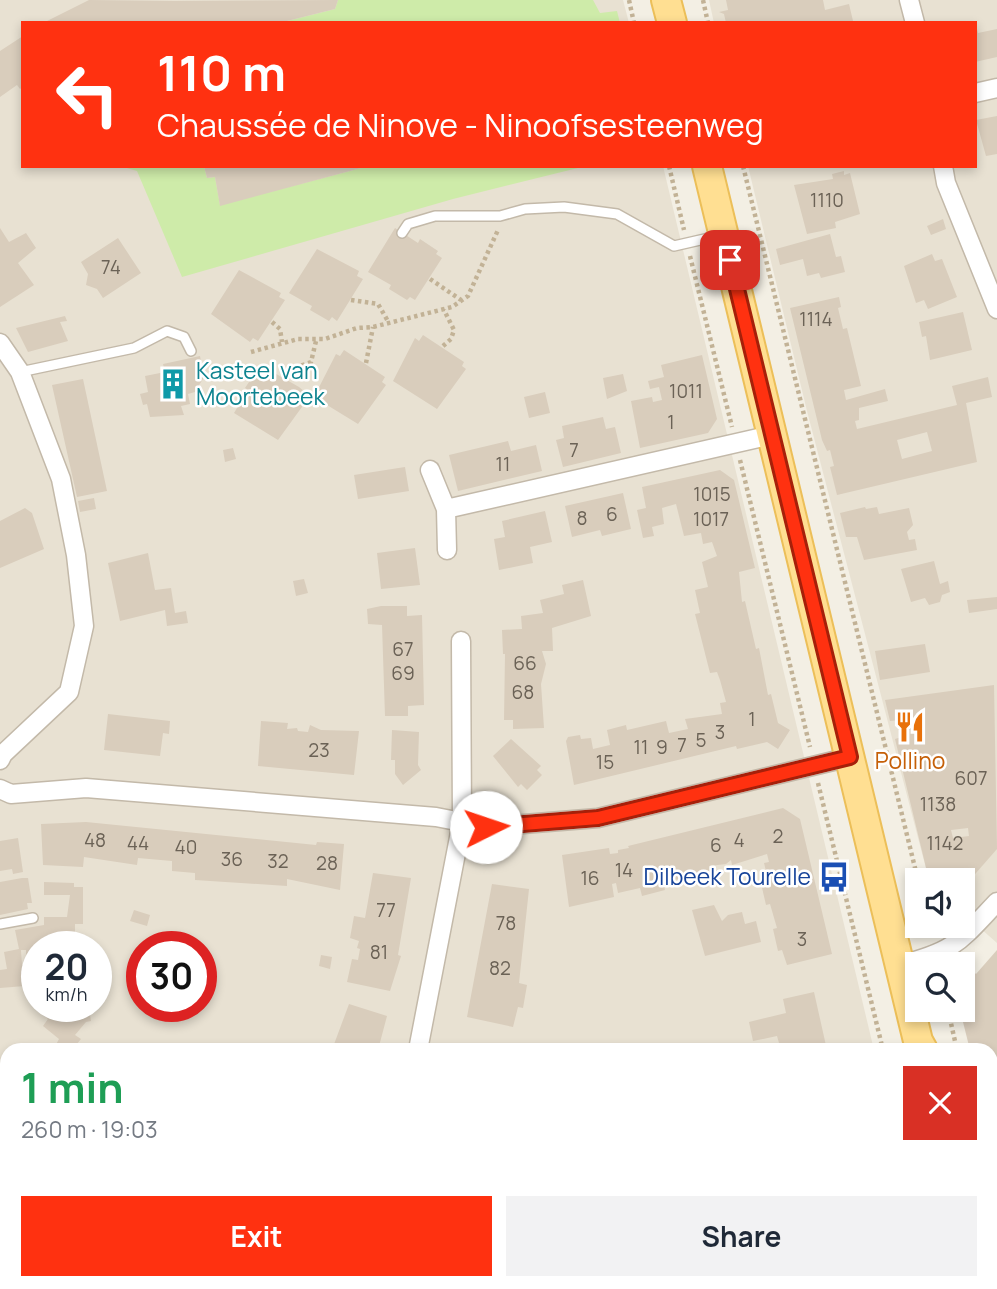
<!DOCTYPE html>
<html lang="en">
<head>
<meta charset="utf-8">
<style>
	:root { --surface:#fff; --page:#f2f2f3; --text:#1f2937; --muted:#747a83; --accent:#ff3110 }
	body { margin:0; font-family:Manrope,sans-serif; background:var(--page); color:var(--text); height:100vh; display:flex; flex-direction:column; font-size:26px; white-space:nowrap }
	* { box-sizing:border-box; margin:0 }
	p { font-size:23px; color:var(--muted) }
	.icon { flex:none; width:38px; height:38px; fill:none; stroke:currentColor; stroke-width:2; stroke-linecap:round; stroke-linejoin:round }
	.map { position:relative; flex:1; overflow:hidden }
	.side { position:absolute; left:0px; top:1043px; width:998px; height:247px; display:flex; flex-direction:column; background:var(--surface); border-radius:21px 21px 0 0; box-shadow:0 4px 10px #0003 }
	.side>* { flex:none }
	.hud { position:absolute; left:21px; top:21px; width:956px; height:147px; border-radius:0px; box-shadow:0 4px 10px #0003; background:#ff3110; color:#fff; overflow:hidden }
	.controls { position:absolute; left:905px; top:868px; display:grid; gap:14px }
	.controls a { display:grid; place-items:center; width:70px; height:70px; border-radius:0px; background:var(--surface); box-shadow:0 4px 10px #0003; font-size:35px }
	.speed { position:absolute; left:21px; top:931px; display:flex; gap:14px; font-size:35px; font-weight:700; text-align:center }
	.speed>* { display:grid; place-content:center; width:91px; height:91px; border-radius:50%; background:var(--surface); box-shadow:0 4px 10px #0003; line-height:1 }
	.speed small { font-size:18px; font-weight:400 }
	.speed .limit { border:10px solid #d22; background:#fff; color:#111 }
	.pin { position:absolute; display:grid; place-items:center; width:60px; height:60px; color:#fff; margin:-30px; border-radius:14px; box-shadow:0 4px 10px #0006 }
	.me { position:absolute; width:77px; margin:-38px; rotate:86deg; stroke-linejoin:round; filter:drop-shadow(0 0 5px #0008) }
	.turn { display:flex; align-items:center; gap:24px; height:147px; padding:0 21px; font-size:32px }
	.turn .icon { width:91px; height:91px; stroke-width:2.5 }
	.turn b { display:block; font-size:49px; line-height:60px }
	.round { display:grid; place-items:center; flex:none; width:74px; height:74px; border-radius:0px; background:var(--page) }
	.headline { display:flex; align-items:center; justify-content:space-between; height:119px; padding:0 21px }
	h1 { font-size:42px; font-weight:700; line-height:52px; color:#1e9e55 }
	.primary-button { display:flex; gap:14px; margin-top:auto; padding:14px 21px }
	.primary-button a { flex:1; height:80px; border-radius:0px; background:var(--accent); color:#fff; font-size:28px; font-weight:700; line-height:80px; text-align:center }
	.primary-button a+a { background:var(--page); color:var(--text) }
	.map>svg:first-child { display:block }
	.residential { fill:#e8e1d2; fill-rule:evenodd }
	.green { fill:#ceeba9 }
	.building { fill:#d9cdbc; fill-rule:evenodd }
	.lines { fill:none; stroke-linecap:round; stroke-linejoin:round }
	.service-casing { stroke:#c3b9a9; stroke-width:12 }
	.minor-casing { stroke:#c3b9a9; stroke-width:21 }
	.primary-casing { stroke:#ecbf59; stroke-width:32 }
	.path { stroke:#c2b296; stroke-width:4.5; stroke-dasharray:3.5 3.5; stroke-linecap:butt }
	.service { stroke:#fff; stroke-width:9 }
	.minor { stroke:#fff; stroke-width:18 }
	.primary { stroke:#ffdf92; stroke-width:28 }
	.route-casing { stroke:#a6200a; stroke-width:18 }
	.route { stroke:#ff3110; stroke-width:12 }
	.labels { text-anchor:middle; stroke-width:5; stroke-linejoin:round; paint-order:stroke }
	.number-label { font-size:19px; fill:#6b6256 }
	.culture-label { font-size:23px; fill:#0d838f; stroke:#fff; text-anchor:start }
	.food-label { font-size:23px; fill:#c56008; stroke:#fff }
	.transit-label { font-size:23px; fill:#164399; stroke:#fff; text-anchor:end }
</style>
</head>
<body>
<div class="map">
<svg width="997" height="1289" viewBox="0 0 997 1289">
	<rect width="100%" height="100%" fill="#f3efe4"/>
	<path class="residential" d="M0 0H623L629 23H23V166H663L874 1050H7V1283H827L828 1289H0ZM37 947H96V1006H37ZM142 947H201V1006H142Z
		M709 0H997V943L963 913 962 880H929L807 411 748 166H975V23H714Z"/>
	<path class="green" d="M338 0H593L600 13 617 11 620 23H279L335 9Z
		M120 166H204L207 178 215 177 220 205 369 166H586L453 199 182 277 137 171Z"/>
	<path class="building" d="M89 0 174 1 338 0 335 9 279 23H43Z
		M726 0H823L825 10 849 4 853 21 726 23 724 14 719 12 728 10Z
		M975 22 978 33 997 29V57L975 62Z
		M23 36V87L20 89 17 85 0 97V51Z
		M997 116V154L986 156 976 120Z
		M204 166H365V167L220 206 215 177 207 178Z
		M844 171V175L850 173 860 214 835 222 836 228 807 234 794 185 833 179 832 174Z
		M943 219 946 229 931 235 927 226Z
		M0 228 9 242 26 233 36 248 18 263 34 285 0 307Z
		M395 228 418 243 420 239 438 251 436 254 442 258 415 300 410 297 407 300 389 289 391 285 368 272Z
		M830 234 836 257 841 256 845 272 821 278 819 273 807 276 803 259 780 265 776 249Z
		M118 238 141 273 103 298 97 289 86 285 88 274 81 262Z
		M317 249 359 271 357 276 363 279 337 321 332 317 329 321 310 310 312 306 289 293Z
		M932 254 935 261 942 259 957 297 928 309 924 300 916 303 904 266Z
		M239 270 281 293 279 297 285 300 258 341 253 338 250 342 211 314Z
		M839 297 841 307 838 308 843 329 847 328 861 386 844 390 846 400 885 389 888 401 859 408V420L855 421 857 429 957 405 952 386 988 377 992 397 966 403 977 462 837 495 830 467 834 466 830 450 827 451 822 440 790 308ZM927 432 932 451 902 459 897 440Z
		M963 312 972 350 930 360 926 336 922 337 919 322Z
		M65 316 67 321 60 322 68 341 28 352 16 328Z
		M423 335 464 362 462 366 466 369 437 409 393 381 415 338 419 341Z
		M344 350 385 377 382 382 386 385 358 424 314 397 336 354 340 356Z
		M702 355 717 419 708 433 640 448 631 401 652 397 653 402 662 400 659 387 650 389 648 381 664 377 661 365Z
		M200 356 204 377 195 392 188 394 190 404 181 406 184 415 150 417 147 404 143 405 140 394 148 392 145 376 165 372 163 364Z
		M264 367 299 387 305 392 302 397 307 400 278 440 234 413 248 390 245 388 257 370 261 372Z
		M623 374 627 391 607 399 603 378Z
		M83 379 107 491 77 497 52 385Z
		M545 392 550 413 529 418 524 397Z
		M603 417 606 429 615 427 621 453 563 467 556 440 564 438 562 426Z
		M508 441 511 451 536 445 542 471 458 491 449 455Z
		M233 448 236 459 225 462 223 450Z
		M405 467 409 491 358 499 354 475Z
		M720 470 734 480 755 568 739 572 742 602 745 601 756 649 759 648 768 695 771 694 778 723 790 730 778 749 767 742 737 749 736 746 574 785 566 741 568 737 580 735 581 739 591 738 593 749 610 745 607 730 626 725 627 730 666 721 669 733 688 729 685 719 722 714 720 703 726 702 720 680 717 672 710 673 695 614 700 613 695 590 708 587 702 562 717 556 712 542 703 544 701 533 684 536 676 504 662 508 664 524 652 527 654 536 643 538 637 510 646 508 642 487Z
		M623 493 631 529 602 536 600 530 572 537 565 506Z
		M94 498 96 509 80 512 78 501Z
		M865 507 866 509 877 507 879 514 909 508 913 525 907 532 909 540 915 539 917 550 864 560 857 537H846L840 513Z
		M25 508 32 513 44 549 0 568V521Z
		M545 511 552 542 530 547 533 563 499 570 494 539 505 537 502 521Z
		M415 548 420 585 381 589 377 553Z
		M148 553 155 590 171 588 175 613 186 611 188 623 167 626 165 610 120 621 108 563Z
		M934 561 940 584 948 581 950 592 942 595 940 602 929 605 925 598 911 602 901 569Z
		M304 579 308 593 296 596 293 581Z
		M583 580 591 616 552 628 553 651H542L546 664 541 684 544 728 513 729V720H504L505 654H503L502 630 522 629 521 616 543 613 540 600 564 594 562 585Z
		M997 597V609L969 613 967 600Z
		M381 606H407V616L422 615 424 705 408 706V716H385L382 625 368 624 367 609Z
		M925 644 930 672 880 680 875 651Z
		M994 685 997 849 962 889V880H929L895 739 905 736 901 720 890 721 885 700ZM968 828 969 836 953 838 951 830Z
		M108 714 170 721 169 734 163 733 160 756 104 750Z
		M261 721 288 723 287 729 297 728 298 731 308 732 310 725 321 730 359 731 354 775 258 766Z
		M392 730 419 732 418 765 421 770 403 785 395 774V760H391Z
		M511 739 541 766 537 770 542 775 527 790 521 784 518 787 493 756Z
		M783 808 800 819 832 954 787 965 782 950 778 951 773 929 777 928 770 904 766 905 760 879 767 875 764 863 769 862 767 854 732 865 731 860 726 864 709 866 712 877 687 884 685 878 663 882 665 890 642 896 640 888 618 893 616 883 612 884 614 897 569 907 562 855 609 848 610 854 618 853V850L629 848 628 846Z
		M86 822 316 845 317 842 344 844 340 890 287 879V886L195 880V873L172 871V861L138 858 137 865 84 857 83 867 43 865 41 824Z
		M18 838 23 872 13 874 12 869 0 871V841Z
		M373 873 411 878 398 955 401 956 390 991 347 982 352 959 358 960 360 949 357 948 359 941 350 938 354 916 365 918Z
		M22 878H28L32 903H27L28 909 0 915V882Z
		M44 882 74 883V887H83V924H75V947H64V942H54V947H37V961H26V950H21L22 965 31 966 28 981 25 986 0 988V970L7 969 4 952 19 949 15 930 44 925V917H67L70 895H44Z
		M492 884 529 889 519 983 527 985 523 1008 518 1007 513 1027 467 1017Z
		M714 905 722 921 728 915 742 912 745 924 756 921 761 942 705 956 692 910Z
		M134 910 150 915 147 926 130 921Z
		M997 950V1158H996L990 1135V1050H970L960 1010 962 974 968 967 976 974Z
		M321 955 332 957 330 969 319 966Z
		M814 992 827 1050H781L777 1036 753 1041 749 1022 786 1013 783 999Z
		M349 1004 387 1016 378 1050 333 1047Z
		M38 1006H81L89 1009 91 1021 86 1022 75 1035 81 1039 76 1045 77 1050H53L59 1039 43 1026 48 1019 36 1009Z
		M2 1146 7 1149V1194L0 1190Z
		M4 1255H7V1283H20L19 1287 25 1289H0V1263Z
		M91 1283H127L136 1289H90Z
		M392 1283 411 1287 412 1283 429 1289H390Z
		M675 1283H705L703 1289Z
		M733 1283H789L787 1289H731Z
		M852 1283H926L927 1289H851Z"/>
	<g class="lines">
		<g class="service-casing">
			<path id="service" d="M402 233 408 224 435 216H500L525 209 564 207 617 214 674 246 722 235
				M20 372 134 348 167 331 184 337 191 351
				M0 924 33 918"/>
		</g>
		<g class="minor-casing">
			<path id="minor" d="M909 0 915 23
				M975 93 997 88
				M943 166 946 183 997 309
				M0 343 20 372 61 479 76 555 84 626 69 692 3 754 0 760
				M430 470 446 509
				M447 550 446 509 772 435
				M0 789 11 794 86 788 436 817 487 827 598 818 850 757
				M900 965C955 951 959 942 997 902
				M418 1050 462 822 461 641
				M0 1100 7 1106
				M556 1283 575 1289
				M343 1289 346 1283"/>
		</g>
		<g class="primary-casing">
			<path id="primary" d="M666 0 672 23
				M707 166 918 1041 923 1050
				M963 1283 965 1289
				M987 1283 989 1289"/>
		</g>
		<path class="path" d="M629 0 634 23
			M703 0 708 23
			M669 166 684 230
			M743 166 918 880
			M690 256 732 427
			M430 279 461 300
			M351 300 378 304 389 323
			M272 322 280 329 282 342
			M443 346 451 339 454 330 444 310
			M251 352 298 339H325L357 328 373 327 452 307 468 296 498 230
			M366 363 373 327
			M286 378 292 369 311 362 316 341
			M740 460 810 747
			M818 783 883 1050
			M948 1010 957 1050
			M990 1187 997 1214"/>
		<use href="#service" class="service"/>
		<use href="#minor" class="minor"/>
		<use href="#primary" class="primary"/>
	</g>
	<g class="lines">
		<g class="route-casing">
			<path id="route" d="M486 827 598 818 850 757 730 260"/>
		</g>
		<use href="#route" class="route"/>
	</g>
	<defs>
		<g id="building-bare" transform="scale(2.415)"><path d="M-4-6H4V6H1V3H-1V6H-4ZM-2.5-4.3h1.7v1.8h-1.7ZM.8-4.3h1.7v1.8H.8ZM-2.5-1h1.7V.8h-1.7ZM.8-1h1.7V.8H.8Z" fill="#0f9aa8" stroke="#fff" stroke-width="2.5" paint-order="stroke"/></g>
		<g id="restaurant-bare" transform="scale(2.415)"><path d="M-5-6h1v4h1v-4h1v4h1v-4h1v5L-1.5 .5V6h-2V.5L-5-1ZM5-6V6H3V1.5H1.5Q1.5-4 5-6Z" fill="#e8710a" stroke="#fff" stroke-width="2.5" paint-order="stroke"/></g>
		<g id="bus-bare" transform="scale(2.415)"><path d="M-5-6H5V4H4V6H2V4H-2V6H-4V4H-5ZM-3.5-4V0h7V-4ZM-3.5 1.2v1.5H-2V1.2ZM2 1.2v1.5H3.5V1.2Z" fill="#1a4fb4" stroke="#fff" stroke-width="2.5" paint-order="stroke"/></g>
	</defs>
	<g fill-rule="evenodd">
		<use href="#building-bare" x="173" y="384"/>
		<use href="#restaurant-bare" x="910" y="727"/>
		<use href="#bus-bare" x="834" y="877"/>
	</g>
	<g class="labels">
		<g class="number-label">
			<text x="827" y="207">1110</text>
			<text x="111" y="274">74</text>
			<text x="816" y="326">1114</text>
			<text x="686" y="398">1011</text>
			<text x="671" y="429">1</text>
			<text x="574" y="457">7</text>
			<text x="503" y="471">11</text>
			<text x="712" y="501">1015</text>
			<text x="612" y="521">6</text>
			<text x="582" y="525">8</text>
			<text x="711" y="526">1017</text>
			<text x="403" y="656">67</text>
			<text x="525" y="670">66</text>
			<text x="403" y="680">69</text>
			<text x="523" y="699">68</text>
			<text x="752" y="726">1</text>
			<text x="720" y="739">3</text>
			<text x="701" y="747">5</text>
			<text x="682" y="752">7</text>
			<text x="641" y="754">11</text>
			<text x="662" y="754">9</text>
			<text x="319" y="757">23</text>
			<text x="605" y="769">15</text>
			<text x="971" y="785">607</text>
			<text x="938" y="811">1138</text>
			<text x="778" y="843">2</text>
			<text x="95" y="847">48</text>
			<text x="739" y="847">4</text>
			<text x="138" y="850">44</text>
			<text x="945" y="850">1142</text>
			<text x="716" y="852">6</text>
			<text x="186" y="854">40</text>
			<text x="232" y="866">36</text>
			<text x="278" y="868">32</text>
			<text x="327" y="870">28</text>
			<text x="624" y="877">14</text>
			<text x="590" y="885">16</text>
			<text x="386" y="917">77</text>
			<text x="506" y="930">78</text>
			<text x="802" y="946">3</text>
			<text x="379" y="959">81</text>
			<text x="500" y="975">82</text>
		</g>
		<g class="culture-label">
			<text x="196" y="379">Kasteel van<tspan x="196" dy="26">Moortebeek</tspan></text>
		</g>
		<g class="food-label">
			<text x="910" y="769">Pollino</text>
		</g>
		<g class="transit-label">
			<text x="811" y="885">Dilbeek Tourelle</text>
		</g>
	</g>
</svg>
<div class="controls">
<a><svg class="icon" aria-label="sound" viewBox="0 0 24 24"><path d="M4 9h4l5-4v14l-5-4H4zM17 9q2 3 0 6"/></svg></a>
<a><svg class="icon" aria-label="search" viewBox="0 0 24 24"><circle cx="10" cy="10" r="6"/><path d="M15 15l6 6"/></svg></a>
</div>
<div class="speed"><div>20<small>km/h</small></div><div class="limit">30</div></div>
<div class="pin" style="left:730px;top:260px;background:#d93025"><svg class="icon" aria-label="arrive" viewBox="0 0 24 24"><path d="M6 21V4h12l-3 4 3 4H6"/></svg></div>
<svg class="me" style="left:486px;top:827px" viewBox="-20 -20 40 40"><circle r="19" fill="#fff"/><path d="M0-13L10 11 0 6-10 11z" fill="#ff3110"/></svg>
<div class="hud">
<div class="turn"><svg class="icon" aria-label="left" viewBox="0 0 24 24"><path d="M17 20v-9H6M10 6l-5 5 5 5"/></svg><div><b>110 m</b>Chaussée de Ninove - Ninoofsesteenweg</div></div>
</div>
<section class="side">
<div class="headline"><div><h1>1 min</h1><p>260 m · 19:03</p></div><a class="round" style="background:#d93025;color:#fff"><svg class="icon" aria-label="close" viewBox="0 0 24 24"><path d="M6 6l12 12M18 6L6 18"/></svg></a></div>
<div class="primary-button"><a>Exit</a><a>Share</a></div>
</section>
</div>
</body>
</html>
